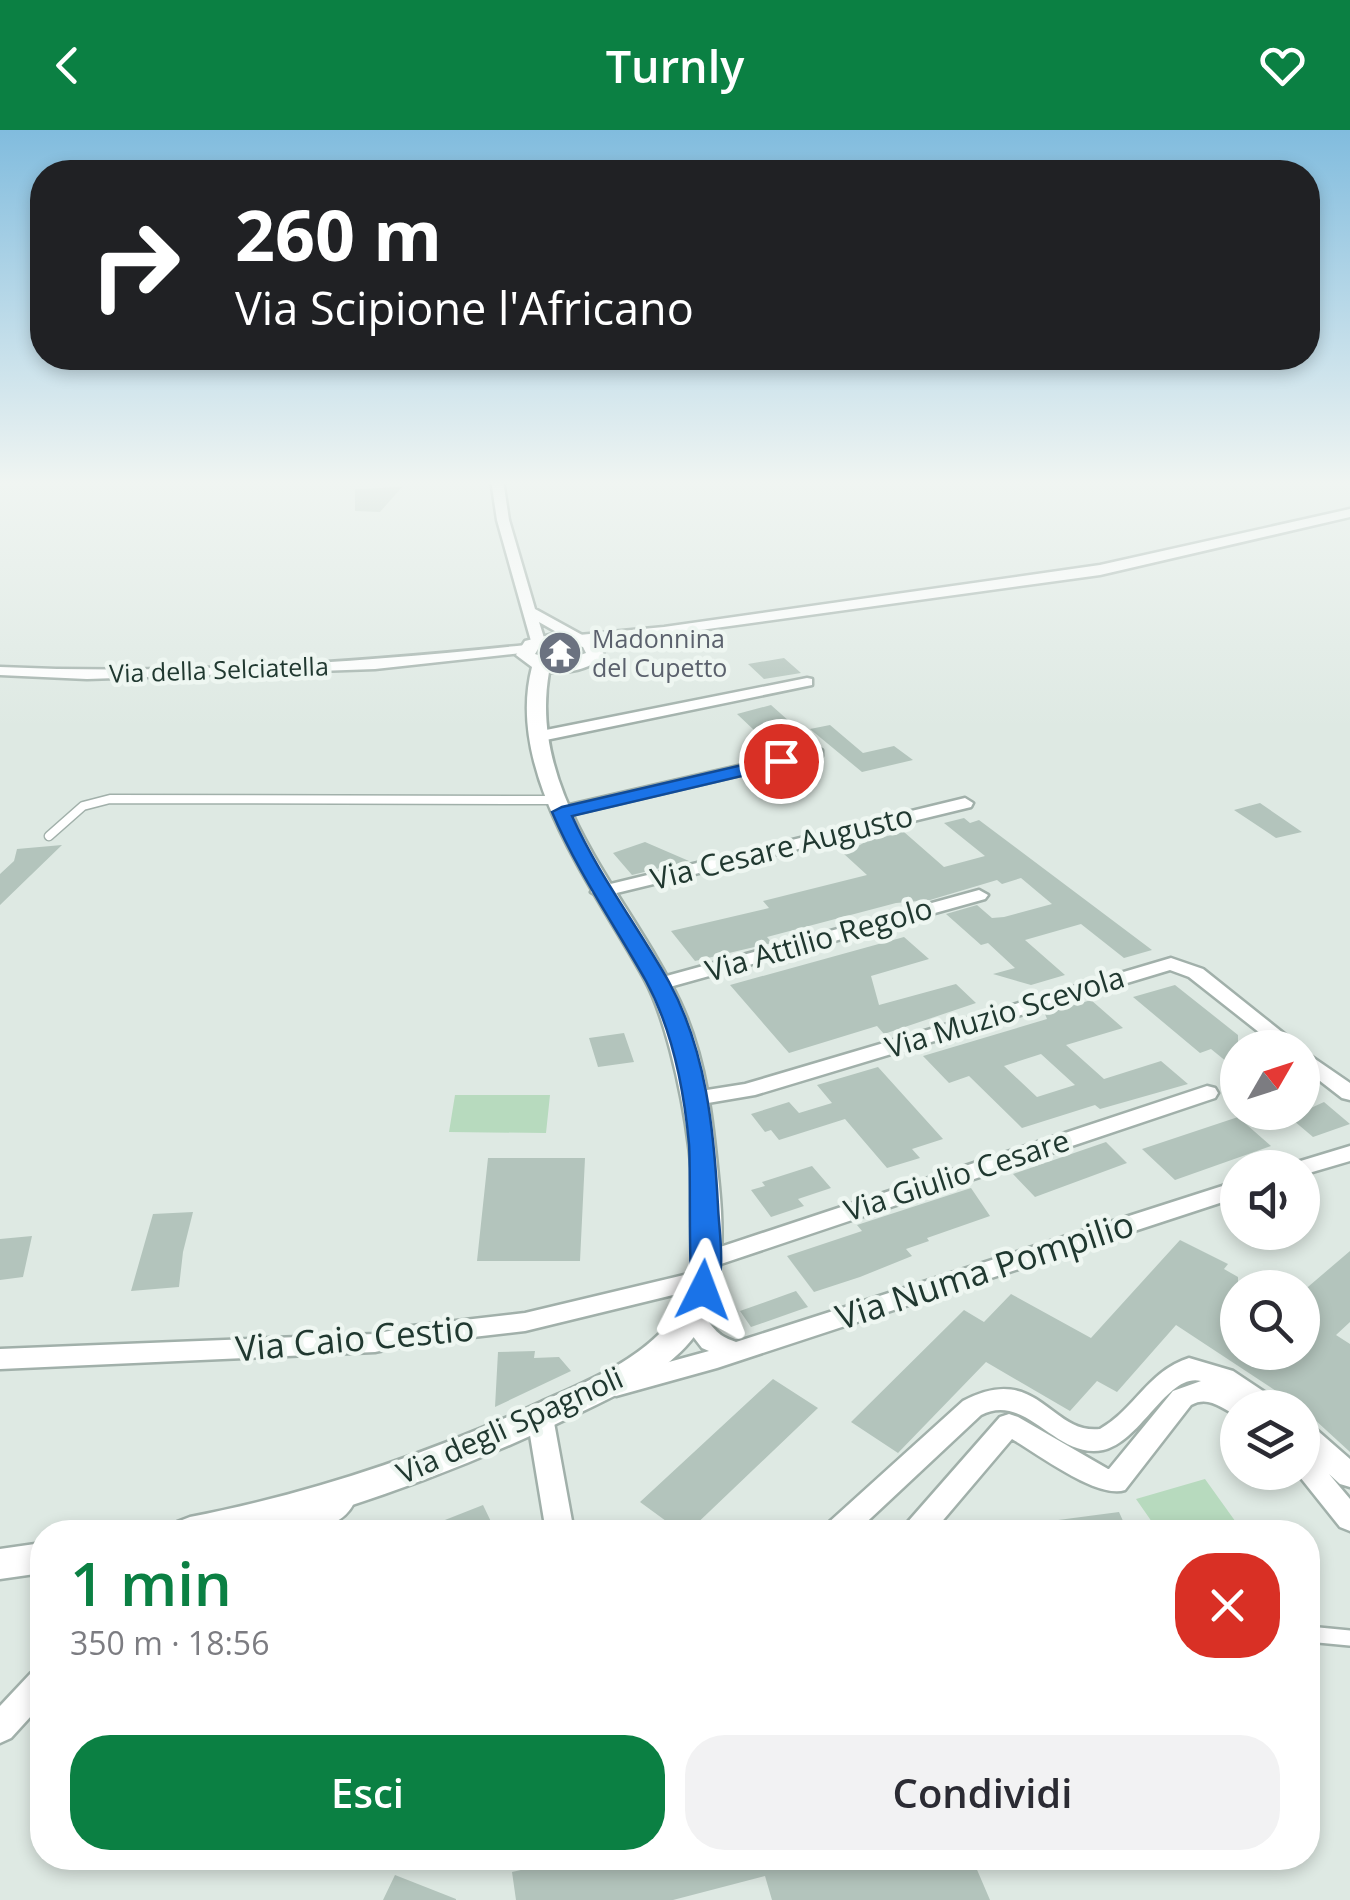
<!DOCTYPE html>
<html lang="it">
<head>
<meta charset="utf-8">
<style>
	:root { --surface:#fff; --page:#f2f2f3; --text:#2b2b33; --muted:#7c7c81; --accent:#0b8043 }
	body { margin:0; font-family:"Open Sans",sans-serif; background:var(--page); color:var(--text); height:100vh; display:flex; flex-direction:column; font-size:38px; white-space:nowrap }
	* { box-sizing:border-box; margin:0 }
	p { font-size:32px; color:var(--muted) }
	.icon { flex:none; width:55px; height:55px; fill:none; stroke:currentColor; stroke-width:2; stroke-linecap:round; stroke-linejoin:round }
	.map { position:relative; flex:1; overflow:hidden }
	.side { position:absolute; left:30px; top:1390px; width:1290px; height:350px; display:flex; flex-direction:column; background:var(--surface); border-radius:40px; box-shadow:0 5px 15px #0003 }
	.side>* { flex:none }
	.hud { position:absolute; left:30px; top:30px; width:1290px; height:210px; border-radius:40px; box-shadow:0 5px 15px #0003; background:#202124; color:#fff; overflow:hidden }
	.needle { width:65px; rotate:51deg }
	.controls { position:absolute; left:1220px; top:900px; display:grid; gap:20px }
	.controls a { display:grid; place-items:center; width:100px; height:100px; border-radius:50%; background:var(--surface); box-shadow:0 5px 15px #0003; font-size:50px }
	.pin { position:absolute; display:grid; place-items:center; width:85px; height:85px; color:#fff; margin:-42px; border:5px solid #fff; border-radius:50%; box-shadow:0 2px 10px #0007 }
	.me { position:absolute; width:110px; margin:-55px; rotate:3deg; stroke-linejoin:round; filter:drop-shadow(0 0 8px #0008) }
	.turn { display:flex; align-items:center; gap:35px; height:210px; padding:0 40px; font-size:45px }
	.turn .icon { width:130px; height:130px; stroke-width:2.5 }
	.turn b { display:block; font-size:70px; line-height:85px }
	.round { display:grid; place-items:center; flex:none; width:105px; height:105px; border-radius:40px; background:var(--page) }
	.overview { display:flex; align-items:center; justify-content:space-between; height:170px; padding:0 40px }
	h1 { font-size:60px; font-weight:600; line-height:75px; color:var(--accent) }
	.primary-button { display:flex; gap:20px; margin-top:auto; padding:20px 40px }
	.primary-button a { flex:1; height:115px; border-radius:40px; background:var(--accent); color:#fff; font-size:40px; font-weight:600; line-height:115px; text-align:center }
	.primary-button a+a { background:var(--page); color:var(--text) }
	header { display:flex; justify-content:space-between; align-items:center; height:130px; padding:0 40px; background:var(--accent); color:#fff; font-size:45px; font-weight:600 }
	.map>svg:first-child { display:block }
	.green { fill:#b7dabe }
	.building { fill:#b3c4bc; fill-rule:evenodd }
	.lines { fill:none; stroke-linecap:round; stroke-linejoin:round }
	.service-far1-casing { stroke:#a1b0aa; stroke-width:11 }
	.service-casing { stroke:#a1b0aa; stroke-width:20 }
	.minor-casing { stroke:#a1b0aa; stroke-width:5 }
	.tertiary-casing { stroke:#a1b0aa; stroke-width:5 }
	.service-far1 { stroke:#fff; stroke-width:8 }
	.service { stroke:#fff; stroke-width:15 }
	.minor { fill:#fff; fill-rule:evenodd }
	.tertiary { fill:#fff; fill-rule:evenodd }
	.route { fill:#1a73e8; stroke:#114b97; stroke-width:2.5 }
	.labels { text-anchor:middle; stroke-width:9; stroke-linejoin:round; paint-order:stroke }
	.far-worship-label { font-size:25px; fill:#5b616d; stroke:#eef6f1; text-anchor:start }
	.far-street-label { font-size:25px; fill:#203830; stroke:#eef6f1 }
	.street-label { font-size:30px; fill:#203830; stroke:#eef6f1 }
	.near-street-label { font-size:35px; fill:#203830; stroke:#eef6f1 }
</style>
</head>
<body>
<header><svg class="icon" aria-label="back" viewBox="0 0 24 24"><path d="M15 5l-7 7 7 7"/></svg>Turnly<svg class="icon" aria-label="heart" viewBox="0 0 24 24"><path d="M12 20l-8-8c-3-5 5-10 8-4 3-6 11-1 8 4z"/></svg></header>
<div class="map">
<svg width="1350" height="1770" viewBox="0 0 1350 1770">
	<rect width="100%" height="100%" fill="#dee9e3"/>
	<path class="green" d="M455 965H550L546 1003 449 1002Z
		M1205 1349 1243 1402H1159L1136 1369Z"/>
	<path class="building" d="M402 357 380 382 355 381V359Z
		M784 528 801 543 764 549 748 534Z
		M771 575 808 608 771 616 737 584Z
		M830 595 863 623 894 616 913 630 862 642 810 599Z
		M1260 673 1302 702 1276 708 1234 680Z
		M964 688 970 693 979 690 1152 820 1124 828 1081 794 1025 810 1065 845 1031 855 993 844 1015 838 988 813 981 815 946 784 977 775 992 788 1004 787 1052 774 1021 748 1002 754 997 750 930 770 896 773 767 807 772 813 695 831 671 801 769 778 763 771 867 745 844 724 867 711 904 702 944 737 985 726 944 693Z
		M645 712 689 731 632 745 613 723Z
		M62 715 0 775V744L14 731 17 719Z
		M904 807 929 829 871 846 879 875 956 854 976 873 884 904 877 896 789 923 730 855Z
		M1175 855 1238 905V941L1211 919 1200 923 1133 867Z
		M1091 870 1123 898 1066 915 1104 949 1161 931 1188 954 1100 979 1095 975 1022 998 969 946 949 953 923 926 1047 889 1045 884ZM1041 924 1075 955 1037 967 1004 936Z
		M624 903 634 932 598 937 589 908Z
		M878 937 943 1009 912 1019 920 1028 887 1038 845 989 779 1010 771 1000 765 1002 751 984 789 972 799 983 832 973 817 955Z
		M1324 972 1350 994 1313 1007 1287 985 1302 982Z
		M1238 987 1271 1016 1175 1050 1142 1019Z
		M1106 1012 1127 1033 1035 1067 1013 1044Z
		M488 1028H585L580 1131H477Z
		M812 1036 831 1058 798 1069 804 1076 771 1087 751 1060 765 1056 762 1052Z
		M971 1058 990 1086 927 1108 929 1111 906 1119 912 1126 860 1147 814 1162 787 1126 862 1101 857 1095Z
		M193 1082 183 1122 179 1157 131 1161 153 1084Z
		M32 1106 23 1147 0 1150V1109Z
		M1180 1110 1228 1134 1224 1139 1238 1147V1222H1302V1162L1350 1121V1192L1336 1205 1350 1214V1322L1302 1278 1176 1195 1117 1262 1097 1251 1070 1281 986 1232 898 1323 851 1292 964 1180 984 1192 1011 1164 1091 1208Z
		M796 1161 808 1177 751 1197 740 1181Z
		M535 1221 534 1228 559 1227 571 1241 495 1277 498 1222Z
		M773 1249 818 1278 688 1402H681L640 1372Z
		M483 1375 496 1402H417V1401Z
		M1119 1382 1128 1402H1044L1043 1392Z
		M573 1728H903L908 1740 950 1728H972L990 1770H772L765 1746 673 1770H516L512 1742Z
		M395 1745 456 1769V1770H383Z"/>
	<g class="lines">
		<g class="service-far1-casing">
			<path id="service-far1" d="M49 706 83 676 110 669 556 670"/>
		</g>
		<g class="service-casing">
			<path id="service" d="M1308 1504 1350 1508"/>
		</g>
		<g class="minor-casing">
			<path id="minor" d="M491 350H503L509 390 535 479 584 506V512H574L539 492 545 511 538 515 531 511 497 390Z
				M526 515 533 519 531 522 375 539 87 549 0 545V537C175 545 352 533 526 515Z
				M807 548 812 549V555L541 611 533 606 541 601Z
				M816 618 822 620V626L561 687 553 682 561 677Z
				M965 668 973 673 971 677 600 767 591 762 594 758Z
				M979 760 988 765 985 769 666 858H652L649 854 652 850Z
				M1171 828 1203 839 1302 918H1279L1189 847 1170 840 755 965 696 975 685 968 688 963 745 954Z
				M1302 920 1350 953V970L1342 968 1302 937Z
				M1207 956 1215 958 1218 963 1215 968 715 1136H699L695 1130 699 1124Z
				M1350 1016V1031L1302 1045V1038H1291L1294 1033Z
				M1238 1051V1067L717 1238 616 1266 607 1263 603 1256 607 1249 709 1221 702 1218 678 1187 681 1181C703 1174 706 1194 721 1205 725 1208 731 1210 736 1212Z
				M705 1140 714 1143 717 1149 714 1155 525 1201 412 1214 375 1222 0 1239V1219L375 1204 412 1196 525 1183Z
				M1189 1228 1233 1241 1278 1271 1282 1278H1238V1286C1222 1279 1209 1265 1191 1275L1125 1360C1097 1369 1038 1324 1012 1309L933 1402H902L906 1394 1000 1287 1009 1284 1018 1287 1108 1339H1109L1173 1261 1201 1251C1168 1242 1141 1312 1103 1320 1056 1330 1026 1261 981 1285L856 1402H823L827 1394 963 1271C1038 1231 1050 1305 1100 1299 1135 1279 1148 1241 1189 1228Z
				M540 1277 549 1280 553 1287 574 1402H546L527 1287 531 1280Z
				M1302 1292 1311 1295 1350 1329V1357L1340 1354 1329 1344 1350 1369V1401L1340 1397 1296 1342H1302Z
				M340 1362 350 1365 354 1373C340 1401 303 1402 276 1402L280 1394Z
				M42 1539V1574L11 1608 0 1613V1576L31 1543Z"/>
		</g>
		<g class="tertiary-casing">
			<path id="tertiary" d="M1350 379V387L1100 445 599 514 604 525C590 540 569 543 549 542 527 668 631 767 680 872 707 930 713 993 719 1056 734 1211 684 1234 554 1295 485 1327 415 1355 343 1378 315 1387 285 1400 256 1402 229 1405 200 1402 172 1402L177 1392 190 1387C313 1363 428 1324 541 1272 588 1251 642 1230 674 1187 719 1127 680 914 645 850 597 762 504 644 532 537L516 525 525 511 562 502 579 505 664 497 1100 435ZM562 512 583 517 586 523 560 532 535 524 538 519Z
				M42 1413V1443L0 1449V1419Z"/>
		</g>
		<use href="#service-far1" class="service-far1"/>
		<use href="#service" class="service"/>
		<use href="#minor" class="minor"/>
		<use href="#tertiary" class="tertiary"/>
	</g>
	<linearGradient id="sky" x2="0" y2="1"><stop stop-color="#81bcde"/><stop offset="0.59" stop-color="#f0f5f2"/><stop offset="1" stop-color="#f0f5f2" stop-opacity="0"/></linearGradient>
	<rect width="1350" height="598" fill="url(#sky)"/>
	<path class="route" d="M781 626 790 631 788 635 572 686C599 746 637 795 669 852 706 920 714 1000 718 1076 719 1103 727 1142 713 1167H693C688 1158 691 1038 689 1014 684 960 672 899 646 851 614 794 578 743 552 682L562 677Z"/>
	<defs>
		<g id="temple-disc" transform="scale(2.25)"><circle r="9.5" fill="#6b7280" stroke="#eef6f1"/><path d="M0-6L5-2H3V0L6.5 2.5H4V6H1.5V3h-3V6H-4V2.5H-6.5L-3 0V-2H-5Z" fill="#fff"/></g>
	</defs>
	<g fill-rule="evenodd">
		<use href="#temple-disc" x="560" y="523"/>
	</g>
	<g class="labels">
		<g class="far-worship-label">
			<text x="592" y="518">Madonnina<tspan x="592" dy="29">del Cupetto</tspan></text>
		</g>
		<g class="far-street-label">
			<text transform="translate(219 540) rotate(-2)" y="9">Via della Selciatella</text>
		</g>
		<g class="street-label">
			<text transform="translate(782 718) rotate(-14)" y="10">Via Cesare Augusto</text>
			<text transform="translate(819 810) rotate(-16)" y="10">Via Attilio Regolo</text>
			<text transform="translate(1005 883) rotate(-17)" y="10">Via Muzio Scevola</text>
			<text transform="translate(957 1046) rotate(-18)" y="10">Via Giulio Cesare</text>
			<text transform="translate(510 1296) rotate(-24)" y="10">Via degli Spagnoli</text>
		</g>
		<g class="near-street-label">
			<text transform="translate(985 1141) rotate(-18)" y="12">Via Numa Pompilio</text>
			<text transform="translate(355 1209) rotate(-5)" y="12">Via Caio Cestio</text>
		</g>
	</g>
</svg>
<div class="controls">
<a><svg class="needle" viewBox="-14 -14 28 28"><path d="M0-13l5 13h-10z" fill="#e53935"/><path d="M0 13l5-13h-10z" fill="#7c7c81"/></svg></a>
<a><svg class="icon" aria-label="sound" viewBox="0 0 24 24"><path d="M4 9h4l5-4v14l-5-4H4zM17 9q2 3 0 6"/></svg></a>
<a><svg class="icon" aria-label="search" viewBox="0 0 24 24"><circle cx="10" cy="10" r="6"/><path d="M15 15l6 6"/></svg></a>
<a><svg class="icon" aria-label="layers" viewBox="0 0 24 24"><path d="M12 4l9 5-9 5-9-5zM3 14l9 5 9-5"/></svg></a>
</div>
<div class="pin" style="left:781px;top:631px;background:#d93025"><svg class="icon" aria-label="arrive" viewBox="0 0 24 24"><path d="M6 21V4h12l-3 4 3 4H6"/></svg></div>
<svg class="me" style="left:703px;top:1160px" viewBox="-20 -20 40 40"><path d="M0-17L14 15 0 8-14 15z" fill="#1a73e8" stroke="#fff" stroke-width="4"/></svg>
<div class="hud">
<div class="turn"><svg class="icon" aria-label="right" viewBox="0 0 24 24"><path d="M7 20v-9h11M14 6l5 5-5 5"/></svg><div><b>260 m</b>Via Scipione l'Africano</div></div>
</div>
<section class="side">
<div class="overview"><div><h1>1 min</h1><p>350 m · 18:56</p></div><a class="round" style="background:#d93025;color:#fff"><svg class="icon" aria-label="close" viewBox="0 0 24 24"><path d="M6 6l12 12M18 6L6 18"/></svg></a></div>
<div class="primary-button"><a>Esci</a><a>Condividi</a></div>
</section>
</div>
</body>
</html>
